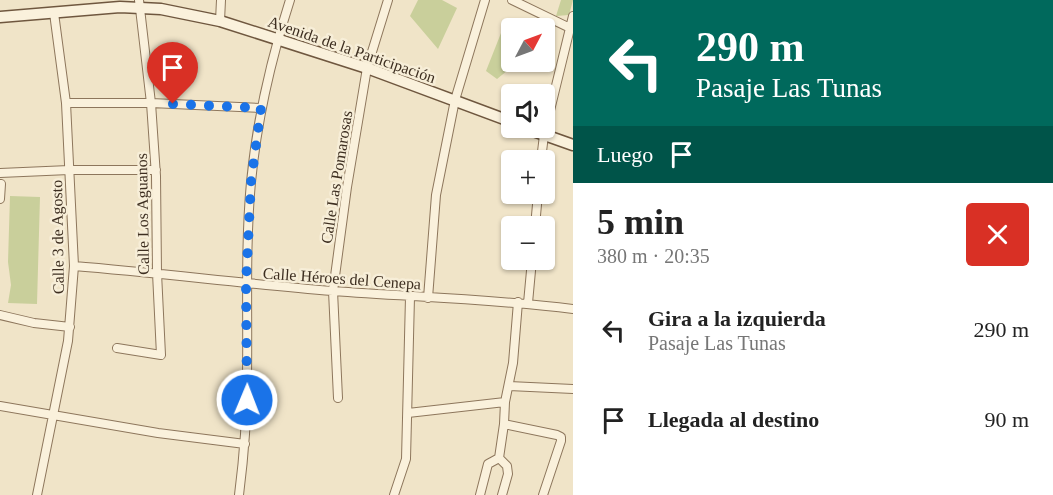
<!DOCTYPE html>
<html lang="es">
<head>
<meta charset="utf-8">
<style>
	:root { --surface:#fff; --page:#f6f6f6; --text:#222; --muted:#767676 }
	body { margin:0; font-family:"Times New Roman",serif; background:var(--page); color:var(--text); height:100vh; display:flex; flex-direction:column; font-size:22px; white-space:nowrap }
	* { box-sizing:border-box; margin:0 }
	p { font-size:20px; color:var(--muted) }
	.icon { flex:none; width:33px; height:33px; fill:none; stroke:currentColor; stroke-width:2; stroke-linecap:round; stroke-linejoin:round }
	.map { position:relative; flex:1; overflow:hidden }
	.details { display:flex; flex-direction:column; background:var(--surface); width:480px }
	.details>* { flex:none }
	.hud { background:#00695c; color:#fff; overflow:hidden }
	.needle { width:39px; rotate:49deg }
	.controls { position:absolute; left:501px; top:18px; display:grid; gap:12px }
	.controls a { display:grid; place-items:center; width:54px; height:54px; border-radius:6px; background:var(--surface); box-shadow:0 2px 4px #0004; font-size:30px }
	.pin { position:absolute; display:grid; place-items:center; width:51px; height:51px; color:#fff; margin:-62px -26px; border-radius:50% 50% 50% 0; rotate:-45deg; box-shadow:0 0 6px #0007 }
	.pin .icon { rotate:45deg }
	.me { position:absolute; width:66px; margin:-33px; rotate:1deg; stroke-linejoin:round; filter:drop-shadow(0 0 4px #0008) }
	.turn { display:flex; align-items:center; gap:21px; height:126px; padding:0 24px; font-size:27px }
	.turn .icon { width:78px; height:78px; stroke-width:2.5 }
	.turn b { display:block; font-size:42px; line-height:51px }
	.then { display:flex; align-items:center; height:57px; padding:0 24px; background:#0003; gap:12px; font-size:22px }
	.round { display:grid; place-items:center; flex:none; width:63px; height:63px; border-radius:6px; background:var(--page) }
	.overview { display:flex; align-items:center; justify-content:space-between; height:102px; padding:0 24px }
	h1 { font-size:36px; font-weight:600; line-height:45px }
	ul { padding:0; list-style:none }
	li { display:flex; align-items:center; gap:18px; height:90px; padding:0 24px }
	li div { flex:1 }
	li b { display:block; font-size:22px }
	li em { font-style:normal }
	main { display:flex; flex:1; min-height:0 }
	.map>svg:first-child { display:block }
	.green { fill:#c9cf9b }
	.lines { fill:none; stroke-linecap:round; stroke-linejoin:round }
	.street-casing { stroke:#8d765c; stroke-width:10 }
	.secondary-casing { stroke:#6f573f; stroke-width:13 }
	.street { stroke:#faf1dc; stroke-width:8 }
	.secondary { stroke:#faf1dc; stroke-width:10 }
	.route { stroke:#1a73e8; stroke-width:10; stroke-dasharray:0 18 }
	.labels { text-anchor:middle; stroke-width:5; stroke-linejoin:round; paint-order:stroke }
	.street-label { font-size:16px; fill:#3d2e20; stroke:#f7eed8 }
</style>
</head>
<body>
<main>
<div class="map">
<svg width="573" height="495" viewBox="0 0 573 495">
	<rect width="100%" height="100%" fill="#f0e4c8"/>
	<path class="green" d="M418 0H442L457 8 438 49 410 16Z
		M561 0H573L569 15 556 16Z
		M501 33 511 37 512 62H518L497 79 486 71Z
		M10 196 40 197 37 304 8 303 11 285 8 262Z"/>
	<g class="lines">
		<g class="street-casing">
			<path id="street" d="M512 0 572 29
				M220 21 221 0
				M66 103H151L261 108
				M541 160 544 135 573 16
				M0 173 69 170H156
				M0 199 1 184
				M535 226 538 194
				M74 266C161 273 246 284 333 291 413 297 493 299 573 309
				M428 298 436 195 455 100 485 0
				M528 303 532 260
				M0 315 34 323 70 327
				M117 348 161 355 157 273 156 176 151 103 139 0
				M509 386 573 389
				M338 398 333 291 347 187 367 68 388 0
				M0 406 158 433 245 444
				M408 413 505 402
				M504 424 557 435 561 437V441L543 495
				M499 458 507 466 508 474 502 495
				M37 495 68 341 74 266 66 103 54 13
				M239 495C244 456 247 417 247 377 248 312 245 247 251 182 257 120 271 59 290 0
				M394 495 406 459 410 297
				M480 495 488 464 499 458 504 424 505 402 513 363 518 302"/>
		</g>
		<g class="secondary-casing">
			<path id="secondary" d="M0 17 120 7 161 9 220 21 367 68 512 122
				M525 128 573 145"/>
		</g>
		<use href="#street" class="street"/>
		<use href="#secondary" class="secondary"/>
	</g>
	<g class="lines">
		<path class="route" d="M173 104 261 108 251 182 246 284 247 400"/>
	</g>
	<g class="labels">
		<g class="street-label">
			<text transform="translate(352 49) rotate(19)" y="6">Avenida de la Participación</text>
			<text transform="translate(336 177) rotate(-81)" y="6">Calle Las Pomarosas</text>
			<text transform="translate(142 214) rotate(-91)" y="6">Calle Los Aguanos</text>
			<text transform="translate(57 237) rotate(-91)" y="6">Calle 3 de Agosto</text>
			<text transform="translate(342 278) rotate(4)" y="6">Calle Héroes del Cenepa</text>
		</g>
	</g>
</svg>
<div class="controls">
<a><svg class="needle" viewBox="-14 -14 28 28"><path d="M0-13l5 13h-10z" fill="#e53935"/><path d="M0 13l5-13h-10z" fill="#767676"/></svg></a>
<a><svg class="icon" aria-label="sound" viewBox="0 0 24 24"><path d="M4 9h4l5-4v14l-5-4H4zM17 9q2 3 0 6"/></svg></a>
<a>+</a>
<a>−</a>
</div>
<div class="pin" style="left:173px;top:104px;background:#d93025"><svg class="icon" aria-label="arrive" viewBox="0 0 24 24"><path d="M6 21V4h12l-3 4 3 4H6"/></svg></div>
<svg class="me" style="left:247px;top:400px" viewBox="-20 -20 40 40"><circle r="17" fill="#1a73e8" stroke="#fff" stroke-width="3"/><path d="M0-11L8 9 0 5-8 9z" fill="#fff"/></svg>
</div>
<section class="details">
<div class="hud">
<div class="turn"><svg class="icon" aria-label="left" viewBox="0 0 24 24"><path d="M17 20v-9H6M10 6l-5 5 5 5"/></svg><div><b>290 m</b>Pasaje Las Tunas</div></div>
<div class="then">Luego<svg class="icon" aria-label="arrive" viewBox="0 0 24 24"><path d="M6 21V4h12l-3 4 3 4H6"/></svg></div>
</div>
<div class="overview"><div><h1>5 min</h1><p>380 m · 20:35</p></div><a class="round" style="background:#d93025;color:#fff"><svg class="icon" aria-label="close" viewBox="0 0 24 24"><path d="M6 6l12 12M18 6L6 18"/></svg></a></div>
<ul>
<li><svg class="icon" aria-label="left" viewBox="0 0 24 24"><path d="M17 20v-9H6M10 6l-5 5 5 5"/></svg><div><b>Gira a la izquierda</b><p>Pasaje Las Tunas</p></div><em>290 m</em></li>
<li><svg class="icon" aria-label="arrive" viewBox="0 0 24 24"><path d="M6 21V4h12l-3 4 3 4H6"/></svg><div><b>Llegada al destino</b></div><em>90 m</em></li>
</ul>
</section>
</main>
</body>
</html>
